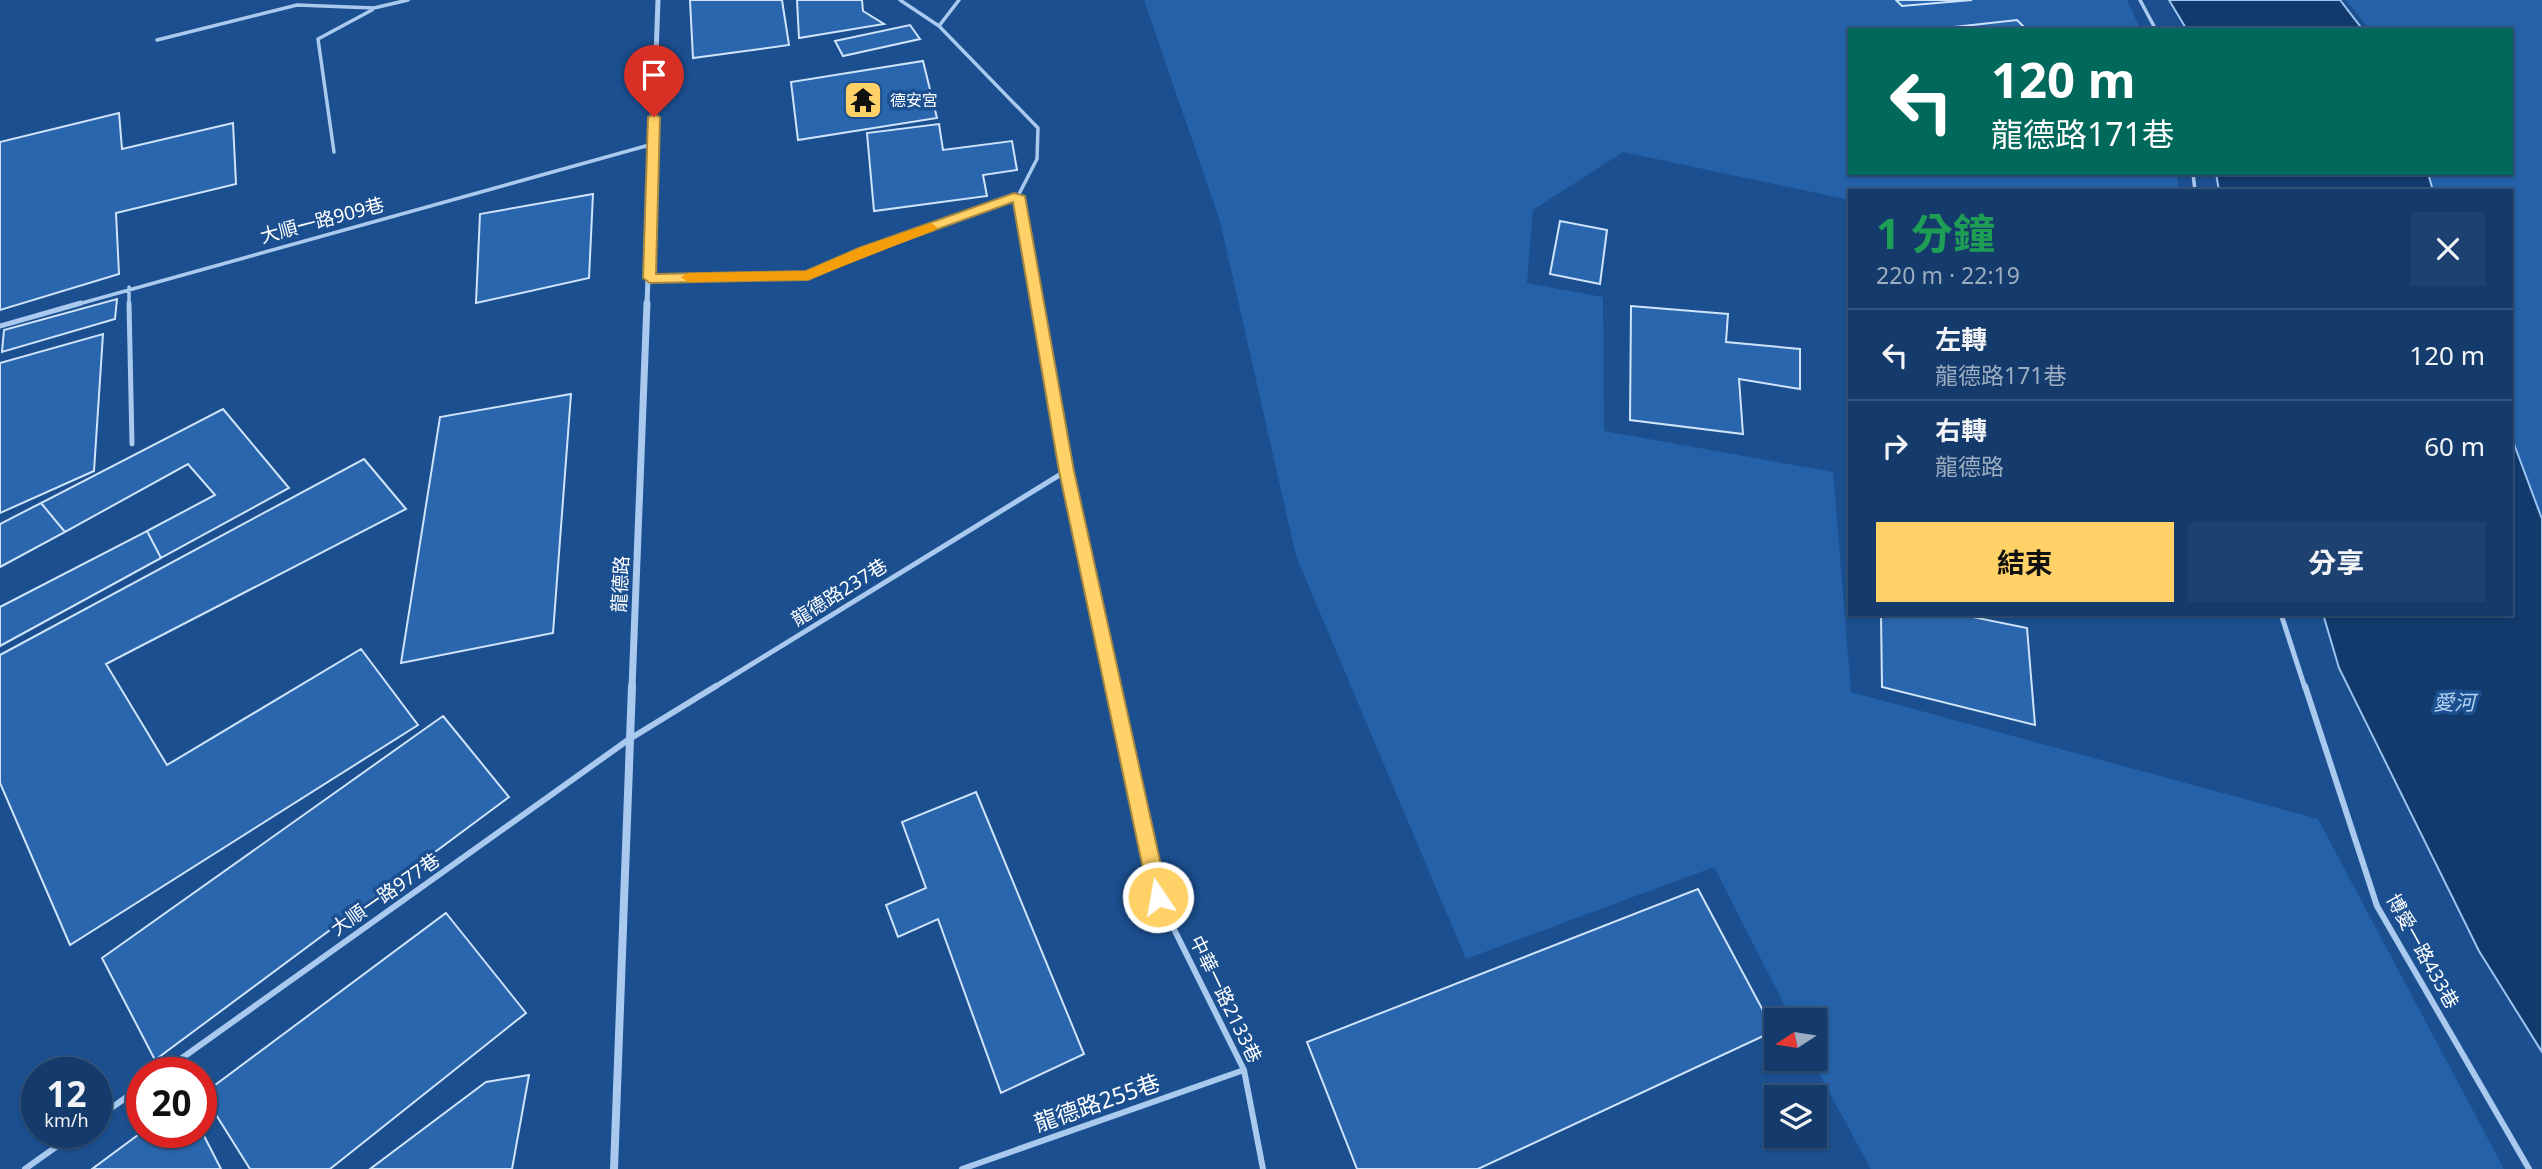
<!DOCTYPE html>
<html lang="zh-TW">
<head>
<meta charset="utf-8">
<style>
	:root { --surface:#143b6b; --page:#1d4271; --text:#f1f3f6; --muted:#9dadc1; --line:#33557e; --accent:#ffd166 }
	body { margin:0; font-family:"Noto Sans","Noto Sans TC",sans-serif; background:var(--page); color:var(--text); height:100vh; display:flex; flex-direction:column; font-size:26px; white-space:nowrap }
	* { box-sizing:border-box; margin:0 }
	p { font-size:23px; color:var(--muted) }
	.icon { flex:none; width:38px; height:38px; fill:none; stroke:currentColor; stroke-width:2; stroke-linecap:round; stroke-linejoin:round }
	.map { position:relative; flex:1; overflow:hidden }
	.drawer { position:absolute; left:1848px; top:189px; width:665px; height:427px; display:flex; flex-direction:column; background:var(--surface); border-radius:0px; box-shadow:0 2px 5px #0004,0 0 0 2px var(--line) }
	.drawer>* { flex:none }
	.guide { position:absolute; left:1848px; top:28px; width:665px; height:147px; border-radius:0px; box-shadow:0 2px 5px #0004,0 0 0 2px var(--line); background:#00695c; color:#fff; overflow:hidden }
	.needle { width:46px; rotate:258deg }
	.fabs { position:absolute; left:1764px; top:1008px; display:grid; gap:14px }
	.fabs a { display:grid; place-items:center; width:63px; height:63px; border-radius:0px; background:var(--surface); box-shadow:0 2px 5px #0004,0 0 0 2px var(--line); font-size:35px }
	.speed { position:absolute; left:21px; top:1057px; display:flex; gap:14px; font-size:35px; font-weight:700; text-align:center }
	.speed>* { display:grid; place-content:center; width:91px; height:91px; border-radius:50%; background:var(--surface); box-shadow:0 2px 5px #0004,0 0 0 2px var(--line); line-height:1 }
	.speed small { font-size:18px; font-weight:400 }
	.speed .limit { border:10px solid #d22; background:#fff; color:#111 }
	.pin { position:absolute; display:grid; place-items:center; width:60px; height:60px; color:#fff; margin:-72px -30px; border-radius:50% 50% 50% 0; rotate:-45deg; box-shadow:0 0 7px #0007 }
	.pin .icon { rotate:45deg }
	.me { position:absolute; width:77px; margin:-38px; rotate:348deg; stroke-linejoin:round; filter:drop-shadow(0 0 5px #0008) }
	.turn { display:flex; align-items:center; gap:24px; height:147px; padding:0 28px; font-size:32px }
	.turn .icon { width:91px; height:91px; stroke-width:2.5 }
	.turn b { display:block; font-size:49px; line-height:60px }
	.round { display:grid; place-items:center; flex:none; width:74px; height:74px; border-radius:0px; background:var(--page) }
	.headline { display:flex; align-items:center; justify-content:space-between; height:119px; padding:0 28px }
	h1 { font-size:42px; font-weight:700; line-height:52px; color:#1e9e55 }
	.action { display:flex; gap:14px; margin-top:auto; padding:14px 28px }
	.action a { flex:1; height:80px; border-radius:0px; background:var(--accent); color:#111; font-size:28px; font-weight:700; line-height:80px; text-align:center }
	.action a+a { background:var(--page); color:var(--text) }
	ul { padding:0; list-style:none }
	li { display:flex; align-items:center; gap:21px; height:91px; padding:0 28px; border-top:2px solid var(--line) }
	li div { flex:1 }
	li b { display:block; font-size:26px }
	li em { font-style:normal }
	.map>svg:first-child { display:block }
	.green { fill:#2461a8 }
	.water { fill:#123a6d; stroke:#9cc4f0; stroke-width:2 }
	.building { fill:#2a66ad; stroke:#cfe3fa; stroke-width:2 }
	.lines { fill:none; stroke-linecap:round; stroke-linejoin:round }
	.lane-far2 { stroke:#a9c9ee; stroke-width:3.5 }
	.lane-far1 { stroke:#a9c9ee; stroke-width:5 }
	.lane { stroke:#a9c9ee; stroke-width:6 }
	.street-far2 { stroke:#a9c9ee; stroke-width:5 }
	.street-far1 { stroke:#a9c9ee; stroke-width:7 }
	.street { stroke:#a9c9ee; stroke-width:8 }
	.route { fill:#ffd166; stroke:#a68842; stroke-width:2 }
	.slow { fill:#f59e0b }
	.labels { text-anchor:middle; stroke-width:7; stroke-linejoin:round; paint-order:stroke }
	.far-poi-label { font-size:16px; fill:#fff; stroke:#1b4f8f; text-anchor:start }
	.street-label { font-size:19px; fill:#fff; stroke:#1b4f8f }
	.water-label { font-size:21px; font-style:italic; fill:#b5d3f5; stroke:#1b4f8f }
	.near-street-label { font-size:23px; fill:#fff; stroke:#1b4f8f }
</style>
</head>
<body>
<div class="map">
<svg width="2542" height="1169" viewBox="0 0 2542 1169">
	<rect width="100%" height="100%" fill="#1b4f8f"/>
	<path class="green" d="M1144 0H2127L2141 30H1850V173H2177L2179 191H1850V200L1623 152 1533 210 1527 283 1603 297 1604 431 1833 472 1851 692 2318 819 2504 1169H1871L1811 1059H1815V1020H1792L1714 867 1466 959 1296 556 1220 221Z
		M2346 0H2542V519L2511 436V191H2433L2428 173H2511V30H2370Z"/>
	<path class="water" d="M2169 0H2340L2363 30H2187Z
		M2216 173H2428L2433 191H2219Z
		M2511 436 2542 519V1052L2479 951 2339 668 2323 614H2511Z"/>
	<path class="building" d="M690 0H782L789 45 693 58Z
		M797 0H862L863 11 884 24 799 38Z
		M1896 0H1972L1902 6Z
		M2017 20 2027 30H1927Z
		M910 25 920 39 843 56 835 41Z
		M923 61 937 118 798 140 791 82Z
		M119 113 122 149 233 123 236 184 116 213 119 274 0 310V142Z
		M939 124 943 150 1012 141 1017 170 983 175 987 196 874 211 867 133Z
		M593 194 589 278 476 303 480 214Z
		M1560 221 1607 230 1600 284 1550 274Z
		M117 299 115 319 2 352 4 330Z
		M1631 306 1728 314 1726 342 1800 349V389L1739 379 1743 434 1630 420Z
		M103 334 94 471 0 513V363Z
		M571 394 553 633 401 663 440 417Z
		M223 409 289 488 161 558 147 531 215 495 188 464 65 532 41 503Z
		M364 459 406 509 106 664 167 765 361 649 418 725 70 945 0 783V655Z
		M41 503 65 532 0 567V524Z
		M147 531 161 558 0 646V607Z
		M1881 614H1958L2027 628 2035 725 1882 687Z
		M443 716 509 797 155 1060 102 958Z
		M976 792 1084 1054 1001 1093 938 919 898 937 886 905 926 888 902 822Z
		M1698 889 1774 1031 1478 1169H1357L1307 1042Z
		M446 913 526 1013 330 1169H250L203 1094Z
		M529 1075 512 1169H370L486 1082Z
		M201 1130 221 1169H92L142 1132Z"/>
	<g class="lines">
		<path class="lane-far2" d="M900 0 939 26 1038 128 1037 159 1018 196 1037 305
			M2140 0 2156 30
			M939 26 959 0
			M157 40 297 5 374 8 408 0
			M334 152 318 39 372 10
			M2193 173 2195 191
			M650 278 808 275 863 251 1018 196
			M129 287V305
			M75 305 653 144"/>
		<path class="lane-far1" d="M129 303 132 444
			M1037 303 1066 471 1113 688
			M0 326 81 303
			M2281 614 2305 688
			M713 688 1066 471"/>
		<path class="lane" d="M1112 686 1158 897 1244 1070 1263 1169
			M2305 686 2377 906 2529 1169
			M161 1073 628 740 716 686
			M96 1119 142 1086
			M25 1169 77 1132
			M962 1169 1244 1070"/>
		<path class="street-far2" d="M647 305 658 0"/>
		<path class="street-far1" d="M632 688 647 303"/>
		<path class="street" d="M614 1169 632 686"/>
	</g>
	<path class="route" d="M654 114 660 117 656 274 806 271 859 248 1014 193 1025 196 1074 471 1168 897 1165 903 1158 906 1152 903 1149 897 1059 471 1013 202 868 254 808 280 650 283 643 278 648 117Z"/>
	<path class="slow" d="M931 223 937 227 935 230 808 280 688 282 681 277 688 273 806 271 859 248Z"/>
	<defs>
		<g id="temple-square" transform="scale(2.0125)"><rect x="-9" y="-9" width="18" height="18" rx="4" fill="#ffd166" stroke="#1b4f8f"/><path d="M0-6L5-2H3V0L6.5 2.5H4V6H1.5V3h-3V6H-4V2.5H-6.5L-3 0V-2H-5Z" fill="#111"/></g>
	</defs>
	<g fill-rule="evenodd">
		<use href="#temple-square" x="863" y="100"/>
	</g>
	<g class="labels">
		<g class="far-poi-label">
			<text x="890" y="106">德安宮</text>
		</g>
		<g class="street-label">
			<text transform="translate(322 220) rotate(-15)" y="7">大順一路909巷</text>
			<text transform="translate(620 584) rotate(-87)" y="7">龍德路</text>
			<text transform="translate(839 592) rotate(-32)" y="7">龍德路237巷</text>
			<text transform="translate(385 894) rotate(-35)" y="7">大順一路977巷</text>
			<text transform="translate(2423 951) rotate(61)" y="7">博愛一路433巷</text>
			<text transform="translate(1226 999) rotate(64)" y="7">中華一路2133巷</text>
		</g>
		<g class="water-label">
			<text x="2454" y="710">愛河</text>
		</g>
		<g class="near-street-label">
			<text transform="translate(1097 1103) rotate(-19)" y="8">龍德路255巷</text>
		</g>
	</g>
</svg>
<div class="fabs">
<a><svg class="needle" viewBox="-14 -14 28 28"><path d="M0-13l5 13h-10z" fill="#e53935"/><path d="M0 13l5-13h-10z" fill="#9dadc1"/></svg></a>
<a><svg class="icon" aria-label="layers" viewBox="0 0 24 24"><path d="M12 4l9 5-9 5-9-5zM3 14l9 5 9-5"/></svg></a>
</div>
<div class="speed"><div>12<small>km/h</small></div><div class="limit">20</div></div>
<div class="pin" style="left:654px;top:117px;background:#d93025"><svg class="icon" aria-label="arrive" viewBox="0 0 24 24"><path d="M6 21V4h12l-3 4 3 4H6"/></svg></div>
<svg class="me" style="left:1158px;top:897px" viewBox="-20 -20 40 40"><circle r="17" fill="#ffd166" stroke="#fff" stroke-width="3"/><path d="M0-11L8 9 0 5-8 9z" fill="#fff"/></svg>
<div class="guide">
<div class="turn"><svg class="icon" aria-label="left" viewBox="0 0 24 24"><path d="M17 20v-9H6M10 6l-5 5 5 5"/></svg><div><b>120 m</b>龍德路171巷</div></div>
</div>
<section class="drawer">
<div class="headline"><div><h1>1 分鐘</h1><p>220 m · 22:19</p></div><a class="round"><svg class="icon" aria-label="close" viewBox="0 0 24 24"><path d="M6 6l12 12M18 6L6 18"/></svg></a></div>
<ul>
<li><svg class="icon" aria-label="left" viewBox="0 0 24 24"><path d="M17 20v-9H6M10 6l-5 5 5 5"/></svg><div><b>左轉</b><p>龍德路171巷</p></div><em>120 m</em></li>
<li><svg class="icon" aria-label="right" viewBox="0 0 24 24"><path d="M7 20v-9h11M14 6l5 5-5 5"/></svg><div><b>右轉</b><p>龍德路</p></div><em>60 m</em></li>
</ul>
<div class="action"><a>結束</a><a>分享</a></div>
</section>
</div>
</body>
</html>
